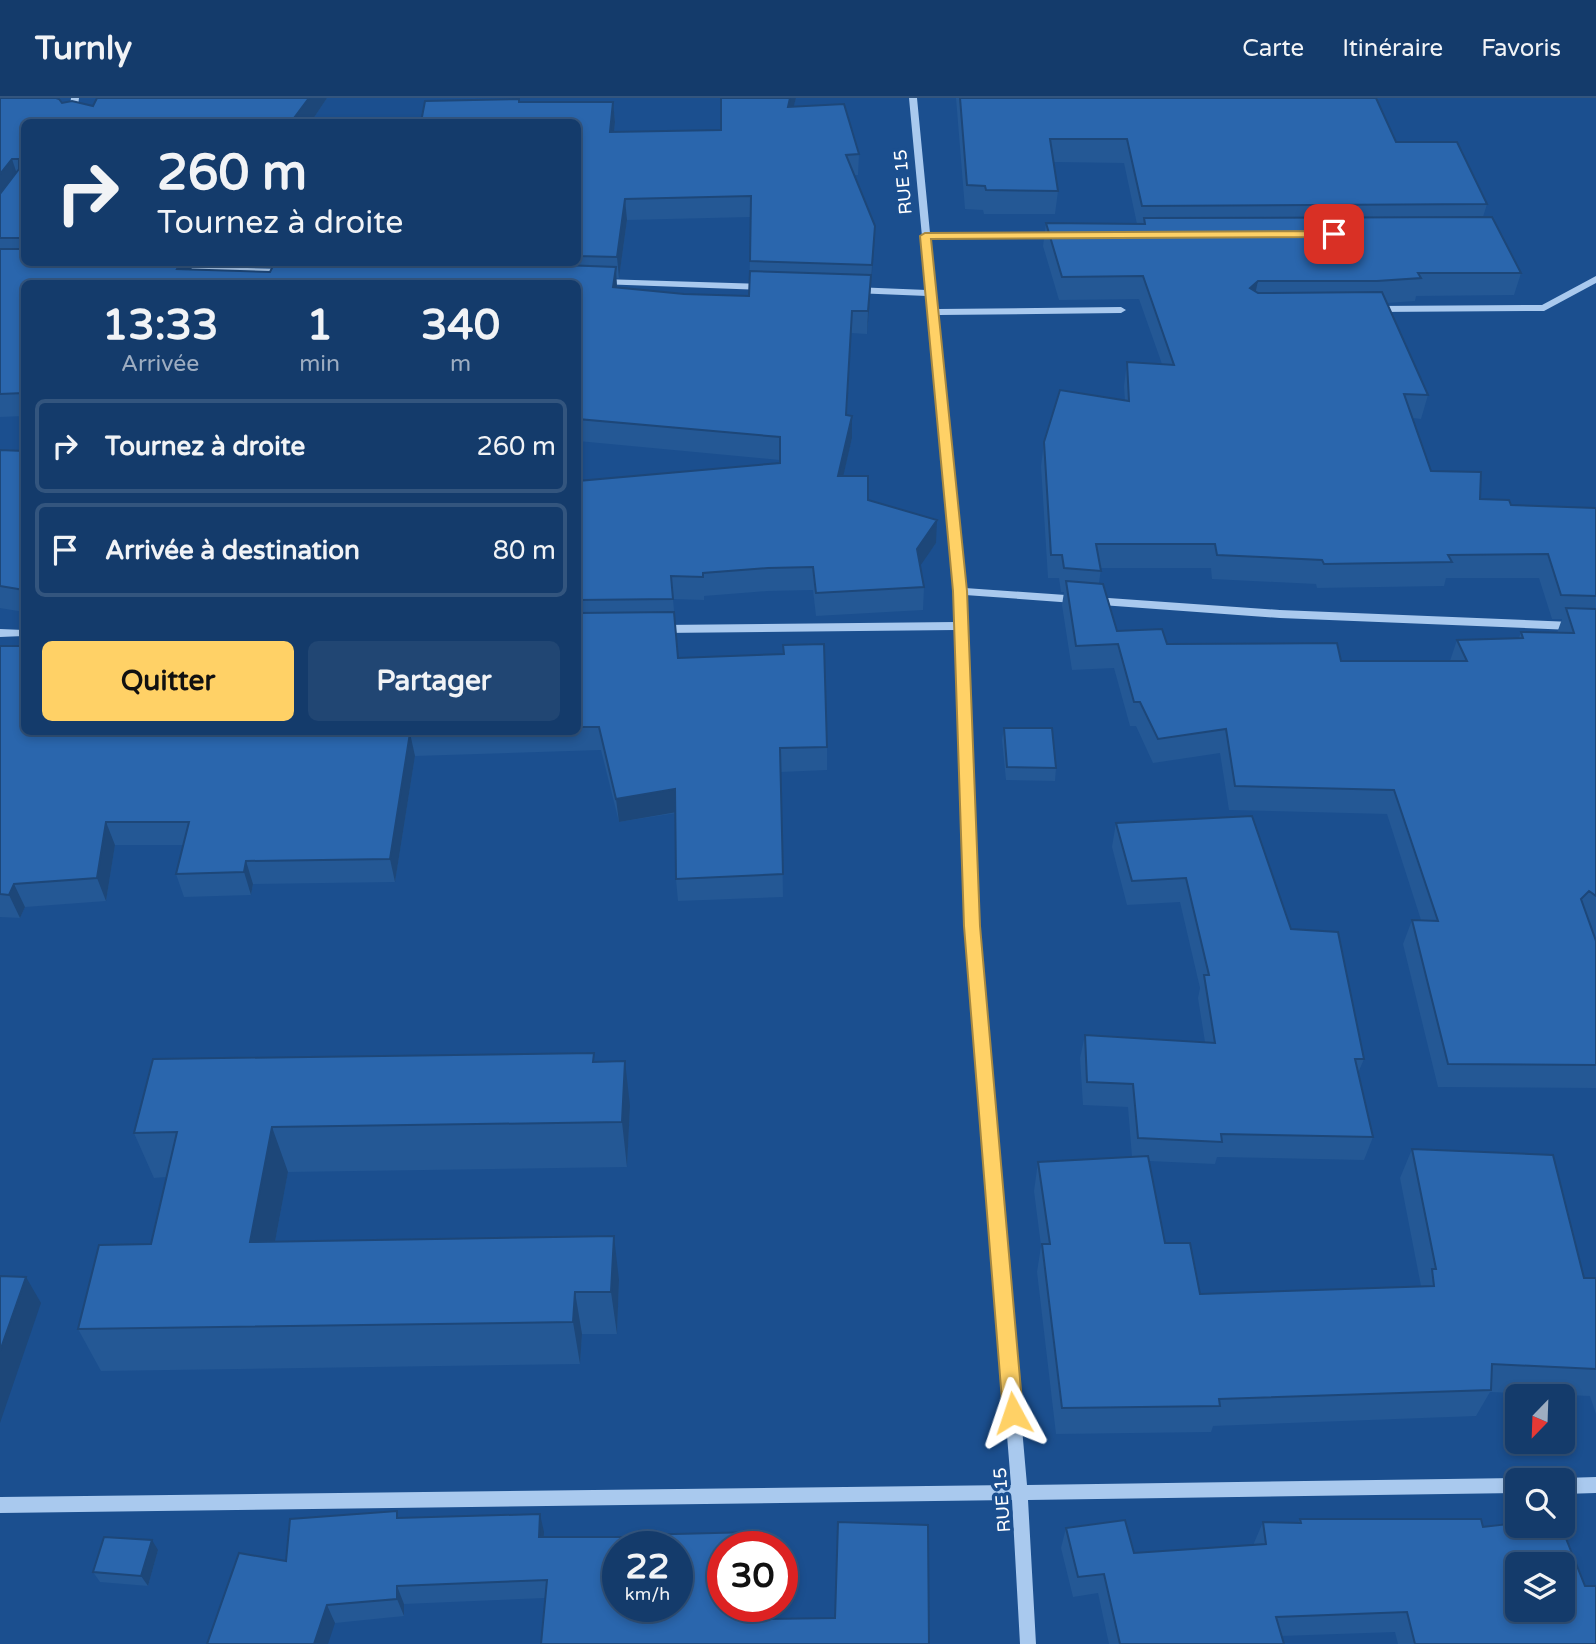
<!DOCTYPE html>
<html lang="fr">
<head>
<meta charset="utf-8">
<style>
	:root { --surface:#143b6b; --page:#214673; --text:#f1f3f6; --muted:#9dadc1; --line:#33557e; --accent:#ffd166 }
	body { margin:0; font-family:"Varela Round",sans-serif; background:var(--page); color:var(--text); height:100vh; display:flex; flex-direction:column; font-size:26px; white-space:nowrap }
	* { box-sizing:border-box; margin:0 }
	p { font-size:23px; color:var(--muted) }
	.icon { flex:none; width:38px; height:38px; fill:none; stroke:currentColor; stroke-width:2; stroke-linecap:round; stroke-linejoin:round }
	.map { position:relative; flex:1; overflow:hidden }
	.sheet { position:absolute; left:21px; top:182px; width:560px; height:455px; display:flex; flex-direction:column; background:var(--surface); border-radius:10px; box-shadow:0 4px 10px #0003,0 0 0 2px var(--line) }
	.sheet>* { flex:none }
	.top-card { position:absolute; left:21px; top:21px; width:560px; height:147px; border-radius:10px; box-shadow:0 4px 10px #0003,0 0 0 2px var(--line); background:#143b6b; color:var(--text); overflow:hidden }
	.needle { width:46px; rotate:203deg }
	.controls { position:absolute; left:1505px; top:1286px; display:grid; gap:14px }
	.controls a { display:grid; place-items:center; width:70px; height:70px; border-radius:10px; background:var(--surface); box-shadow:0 4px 10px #0003,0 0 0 2px var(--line); font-size:35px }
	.speed { position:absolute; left:602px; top:1433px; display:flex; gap:14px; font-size:35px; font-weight:700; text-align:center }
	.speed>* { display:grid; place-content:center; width:91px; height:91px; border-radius:50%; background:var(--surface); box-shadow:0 4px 10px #0003,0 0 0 2px var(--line); line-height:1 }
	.speed small { font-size:18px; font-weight:400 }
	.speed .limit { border:10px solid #d22; background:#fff; color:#111 }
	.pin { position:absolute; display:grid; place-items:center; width:60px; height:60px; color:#fff; margin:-30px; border-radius:14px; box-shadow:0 4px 10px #0006 }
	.me { position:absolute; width:77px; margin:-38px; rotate:355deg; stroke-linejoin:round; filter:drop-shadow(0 0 5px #0008) }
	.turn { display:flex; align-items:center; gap:24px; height:147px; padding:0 21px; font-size:32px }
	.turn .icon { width:91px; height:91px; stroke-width:2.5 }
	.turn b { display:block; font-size:49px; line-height:60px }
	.eta { display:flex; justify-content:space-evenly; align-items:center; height:119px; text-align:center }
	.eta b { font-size:42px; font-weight:700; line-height:49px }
	.cta { display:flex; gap:14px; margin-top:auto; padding:14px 21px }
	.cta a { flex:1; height:80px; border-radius:10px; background:var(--accent); color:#111; font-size:28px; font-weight:700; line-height:80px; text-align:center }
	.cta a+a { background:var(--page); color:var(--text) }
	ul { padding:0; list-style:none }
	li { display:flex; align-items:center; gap:21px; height:94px; margin:0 14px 10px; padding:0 7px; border:4px solid var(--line); border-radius:10px }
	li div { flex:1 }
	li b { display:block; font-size:26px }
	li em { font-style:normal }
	header { display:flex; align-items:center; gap:42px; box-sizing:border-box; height:98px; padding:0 35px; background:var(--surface); border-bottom:2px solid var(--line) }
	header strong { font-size:33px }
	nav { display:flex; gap:38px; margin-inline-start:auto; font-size:24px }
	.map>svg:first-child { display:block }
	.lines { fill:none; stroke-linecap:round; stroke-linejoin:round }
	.minor { fill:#a9c9ee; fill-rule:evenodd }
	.wall { fill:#245895; fill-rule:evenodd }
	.shaded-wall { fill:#1d4779 }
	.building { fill:#2a66ad; stroke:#1d4779; stroke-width:2; fill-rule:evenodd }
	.route { fill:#ffd166; stroke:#a68842; stroke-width:2 }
	.labels { text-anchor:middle; stroke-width:7; stroke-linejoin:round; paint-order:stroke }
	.street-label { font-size:18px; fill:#fff; stroke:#1b4f8f }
</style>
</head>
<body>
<header>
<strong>Turnly</strong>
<nav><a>Carte</a><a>Itinéraire</a><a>Favoris</a></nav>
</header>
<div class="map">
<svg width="1596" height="1546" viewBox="0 0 1596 1546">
	<rect width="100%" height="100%" fill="#1b4f8f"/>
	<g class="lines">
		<path class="minor" d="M71 0H79L76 24H68Z
			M909 0H917L930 135 1061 134 1065 137 1061 140 931 141 938 211 1121 209 1126 212 1121 215 938 217 965 490 1280 512 1596 525V533L1280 520 965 497 978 828 1027 1387 1517 1380 1522 1382H1517V1395L1028 1402 1036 1546H1020L1012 1402 0 1415V1399L1011 1387 966 828 956 532 661 535 656 531 661 527 956 524 955 493 927 198 854 195 850 192 854 189 927 192Z
			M175 168 286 171 290 174 286 177 172 173V169Z
			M1596 178V185L1544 213 1376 214 1371 211 1376 208 1542 207Z
			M602 181 766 186 770 189 766 192 599 186 598 184Z
			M0 531 24 532V538L0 539Z
			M1596 1379V1395L1563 1396V1382H1558L1563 1380Z"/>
	</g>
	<path class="wall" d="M0 0 93 8 97 0H327L311 24H24V164H203L201 167H190L192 172 270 174 275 164H578V24L520 4H613L615 24 614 34 721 32V0H796L793 9 859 56 858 77H854L875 128 874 149 867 236 851 235 847 317 852 340 843 378 868 402 936 445 920 467 924 489 923 512 816 518 813 492 768 493 704 498V502L673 501 678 560 827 649V672L781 674 783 799 678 803 676 781V715L619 724 601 652 415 658 395 784 253 786 251 797 184 799 176 776 183 747H115L106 803 25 809 20 820 0 819V548L24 634H578V383L780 365V362L578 343V186H24V318L0 319ZM751 119 749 198 684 196 617 189 616 180H619L627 122Z
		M956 0H1376L1396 44 1487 106 1483 119 1521 175 1514 197 1416 198 1415 203 1387 205 1428 297 1421 321 1413 320 1431 373 1480 401 1511 407 1596 410V990L1438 989 1403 846 1412 822H1421L1387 716 1229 712 1220 655 1153 665 1136 628H1130L1114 570 1072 572 1062 507 1064 494H1061L1059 480H1048L1041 368 1044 344 1125 303 1124 288 1127 264 1162 266 1139 201 1059 202 1043 148 1046 125 1137 126 1124 65 1054 64 1058 93 1055 116H984L983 112 965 111ZM1101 470H1211L1212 481 1316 486 1317 490 1444 488 1446 480H1539L1552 521H1562L1557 535 1521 534 1519 540 1457 542 1450 563H1341L1167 546 1117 533 1099 485Z
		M0 352 24 353V514L0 510Z
		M1004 630 1056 670 1055 683 1006 682 1002 642Z
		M1116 725 1291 831 1364 961 1358 975 1373 1039 1364 1062 1217 1059 1215 1066 1149 1063 1165 1145 1200 1196 1421 1188 1400 1080 1412 1051 1584 1180H1596V1316L1590 1298 1490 1294 1476 1318 1213 1328 1211 1334 1056 1336 1037 1174 1041 1148 1034 1093 1038 1064 1132 1059 1128 1009 1083 1007 1080 960 1085 937 1205 944 1198 900 1200 890 1180 804 1127 807 1112 749Z
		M595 964 630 1008 627 1069 288 1074 275 1144 619 1182 617 1236H582L580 1266 101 1273 78 1231 151 1146 166 1079 154 1080 134 1035Z
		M400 1420 544 1434V1439H635L754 1434V1449H723L754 1521 545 1500 404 1506V1518L335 1525 286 1463Z
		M1300 1421 1483 1429 1596 1546H1398L1395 1534 1281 1538 1284 1546H1109L1098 1495 1073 1499 1061 1450 1066 1430 1134 1455 1254 1447V1445L1263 1424 1298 1425Z
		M158 1452 148 1488 100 1484 93 1474Z"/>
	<path class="shaded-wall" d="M309 0H327L311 24H291Z
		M790 0H796L788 29V9Z
		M613 4 615 24 612 54 610 34Z
		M12 61 19 82 0 107V76Z
		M625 101 627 122 619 180 617 159Z
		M875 128 874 149 871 188 872 167Z
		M181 164H190L193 178 177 171Z
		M616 169 617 191 613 189Z
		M871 177 870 199 867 236 868 213Z
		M1258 183 1253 206 1250 190Z
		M852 318V340L838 401V378Z
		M937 422 936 445 916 474 917 451Z
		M410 635 415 658 395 784 390 761Z
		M675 691 677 714 619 724 616 701Z
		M106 724 115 747 106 803 97 780Z
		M246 763 253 786 251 797 244 774Z
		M14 786 25 809 20 820 9 797Z
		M625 963 630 1008 627 1069 622 1024Z
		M272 1029 288 1074 267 1187 250 1144Z
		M614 1138 619 1182 617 1236 611 1194Z
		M26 1179 41 1205 0 1325V1253Z
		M575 1194 582 1236 580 1266 573 1224Z
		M540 1416 544 1434 543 1458 539 1439Z
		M152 1442 158 1452 148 1488 141 1478Z
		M397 1488 404 1506V1518L397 1501Z
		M327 1507 335 1525 328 1546H314Z"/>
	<path class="building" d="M0 0H56L59 1 62 5 72 3 93 8 97 0H309L291 24H24V140H0V96L19 71V61H12L0 76Z
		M721 0H790L788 9 844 6 859 56 846 57 875 128 872 167 750 163 751 98 625 101 617 159 578 158V24H421L425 3 519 1V4H613L610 34 721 32Z
		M960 0H1376L1396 44H1457L1487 106 1142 108 1127 41H1050L1058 93 986 92 985 88 967 87Z
		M1492 119 1521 175H1418L1421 180 1377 183H1258L1250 190 1258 195 1382 194 1428 297 1404 296 1431 373 1481 374 1480 401 1509 402 1511 407 1596 410V498L1561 497 1548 456 1448 457 1452 464 1324 466 1322 462 1217 457 1215 446H1096L1101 473 1064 470 1062 457H1051L1044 344 1060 292 1129 303 1127 264 1174 267 1143 178 1062 179 1046 125 1145 126 1144 120Z
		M0 151H24V164H181L177 171 270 174 275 164H478L616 169 613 189 684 196 749 198 750 173 871 177 868 213H852L846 317 852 318 838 378H868V402L937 422 917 451 924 489 816 495 813 469 768 470 703 475V479L671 478 673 501 578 502V383L780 365V339L578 321V186H24V295L0 296Z
		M0 352 24 353V492L0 488Z
		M1066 483 1103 486 1117 533 1162 531 1167 546 1337 545 1341 563H1467L1457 542 1523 540 1521 534 1574 535 1566 510 1596 511V798L1589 793 1581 801 1596 843V967L1448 966 1412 822 1438 823 1394 692 1235 688 1226 631 1158 641 1140 604H1134L1118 546 1076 548Z
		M674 514 678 560 784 556 783 547 824 546 827 649 780 650 783 776 676 781 675 691 616 701 599 629H578V515Z
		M0 548H24V634H460L410 635 390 761 246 763 244 774 176 776 189 724H106L97 780 14 786 9 797 0 796Z
		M1004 630H1052L1056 670 1007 669Z
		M1252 718 1291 831 1338 834 1364 961H1355L1373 1039 1221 1036 1222 1044 1138 1040 1133 986 1087 984 1085 937 1215 945 1204 877H1209L1186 780 1132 783 1116 725Z
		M594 955 593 964 625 963 622 1024 272 1029 250 1144 614 1138 611 1194H575L573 1224 78 1231 99 1147 151 1146 177 1034 134 1035 153 961Z
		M1412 1051 1553 1057 1584 1180H1596V1271L1492 1266 1491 1292 1219 1301 1220 1308 1062 1310 1042 1146H1050L1038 1064 1148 1058 1165 1145H1190L1200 1196 1434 1188 1432 1171H1436Z
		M0 1178 26 1179 0 1253Z
		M397 1413V1420L540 1416 539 1439H635V1437L754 1434V1449H723V1508H754L753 1521 835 1520 838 1424 928 1427 929 1546H541L547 1482 397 1488V1501L327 1507 314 1546H207L239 1455 286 1463 290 1421ZM618 1449H677V1508H618Z
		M1300 1421H1481L1483 1429 1517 1425V1428H1561L1585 1488H1596V1546H1415L1407 1514 1276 1519 1284 1546H1120L1104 1476 1078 1479 1066 1430 1125 1422 1134 1455 1266 1446 1263 1424 1301 1425ZM1517 1466H1563V1512H1517Z
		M104 1439 152 1442 141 1478 93 1474Z"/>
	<path class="route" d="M1334 133 1338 134V139L931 141 967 493 980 828 1023 1315 1020 1321 1013 1324 1006 1321 1003 1315 964 828 953 493 920 138 925 135Z"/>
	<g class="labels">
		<g class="street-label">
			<text transform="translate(903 84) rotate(-95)" y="6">RUE 15</text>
			<text transform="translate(1002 1402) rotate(-94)" y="6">RUE 15</text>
		</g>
	</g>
</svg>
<div class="controls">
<a><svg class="needle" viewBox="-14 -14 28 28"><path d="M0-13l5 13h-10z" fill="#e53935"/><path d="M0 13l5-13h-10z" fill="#9dadc1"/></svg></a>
<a><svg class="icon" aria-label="search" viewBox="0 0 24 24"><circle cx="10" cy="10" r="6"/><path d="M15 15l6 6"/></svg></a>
<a><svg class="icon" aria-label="layers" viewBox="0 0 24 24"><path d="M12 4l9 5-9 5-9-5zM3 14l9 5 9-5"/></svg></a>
</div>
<div class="speed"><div>22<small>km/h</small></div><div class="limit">30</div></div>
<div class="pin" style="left:1334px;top:136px;background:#d93025"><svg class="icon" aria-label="arrive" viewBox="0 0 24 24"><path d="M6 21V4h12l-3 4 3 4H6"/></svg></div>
<svg class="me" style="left:1013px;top:1315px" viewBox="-20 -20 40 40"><path d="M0-17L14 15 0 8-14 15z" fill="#ffd166" stroke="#fff" stroke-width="4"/></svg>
<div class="top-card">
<div class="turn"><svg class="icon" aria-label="right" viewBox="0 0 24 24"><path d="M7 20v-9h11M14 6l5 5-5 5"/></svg><div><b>260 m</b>Tournez à droite</div></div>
</div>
<section class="sheet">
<div class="eta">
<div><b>13:33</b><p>Arrivée</p></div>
<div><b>1</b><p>min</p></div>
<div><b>340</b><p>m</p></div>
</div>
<ul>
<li><svg class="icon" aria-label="right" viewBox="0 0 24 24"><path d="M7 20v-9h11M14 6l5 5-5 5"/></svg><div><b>Tournez à droite</b></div><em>260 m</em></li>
<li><svg class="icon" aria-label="arrive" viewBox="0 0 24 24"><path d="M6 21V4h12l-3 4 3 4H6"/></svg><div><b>Arrivée à destination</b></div><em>80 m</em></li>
</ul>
<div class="cta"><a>Quitter</a><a>Partager</a></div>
</section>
</div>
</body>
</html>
